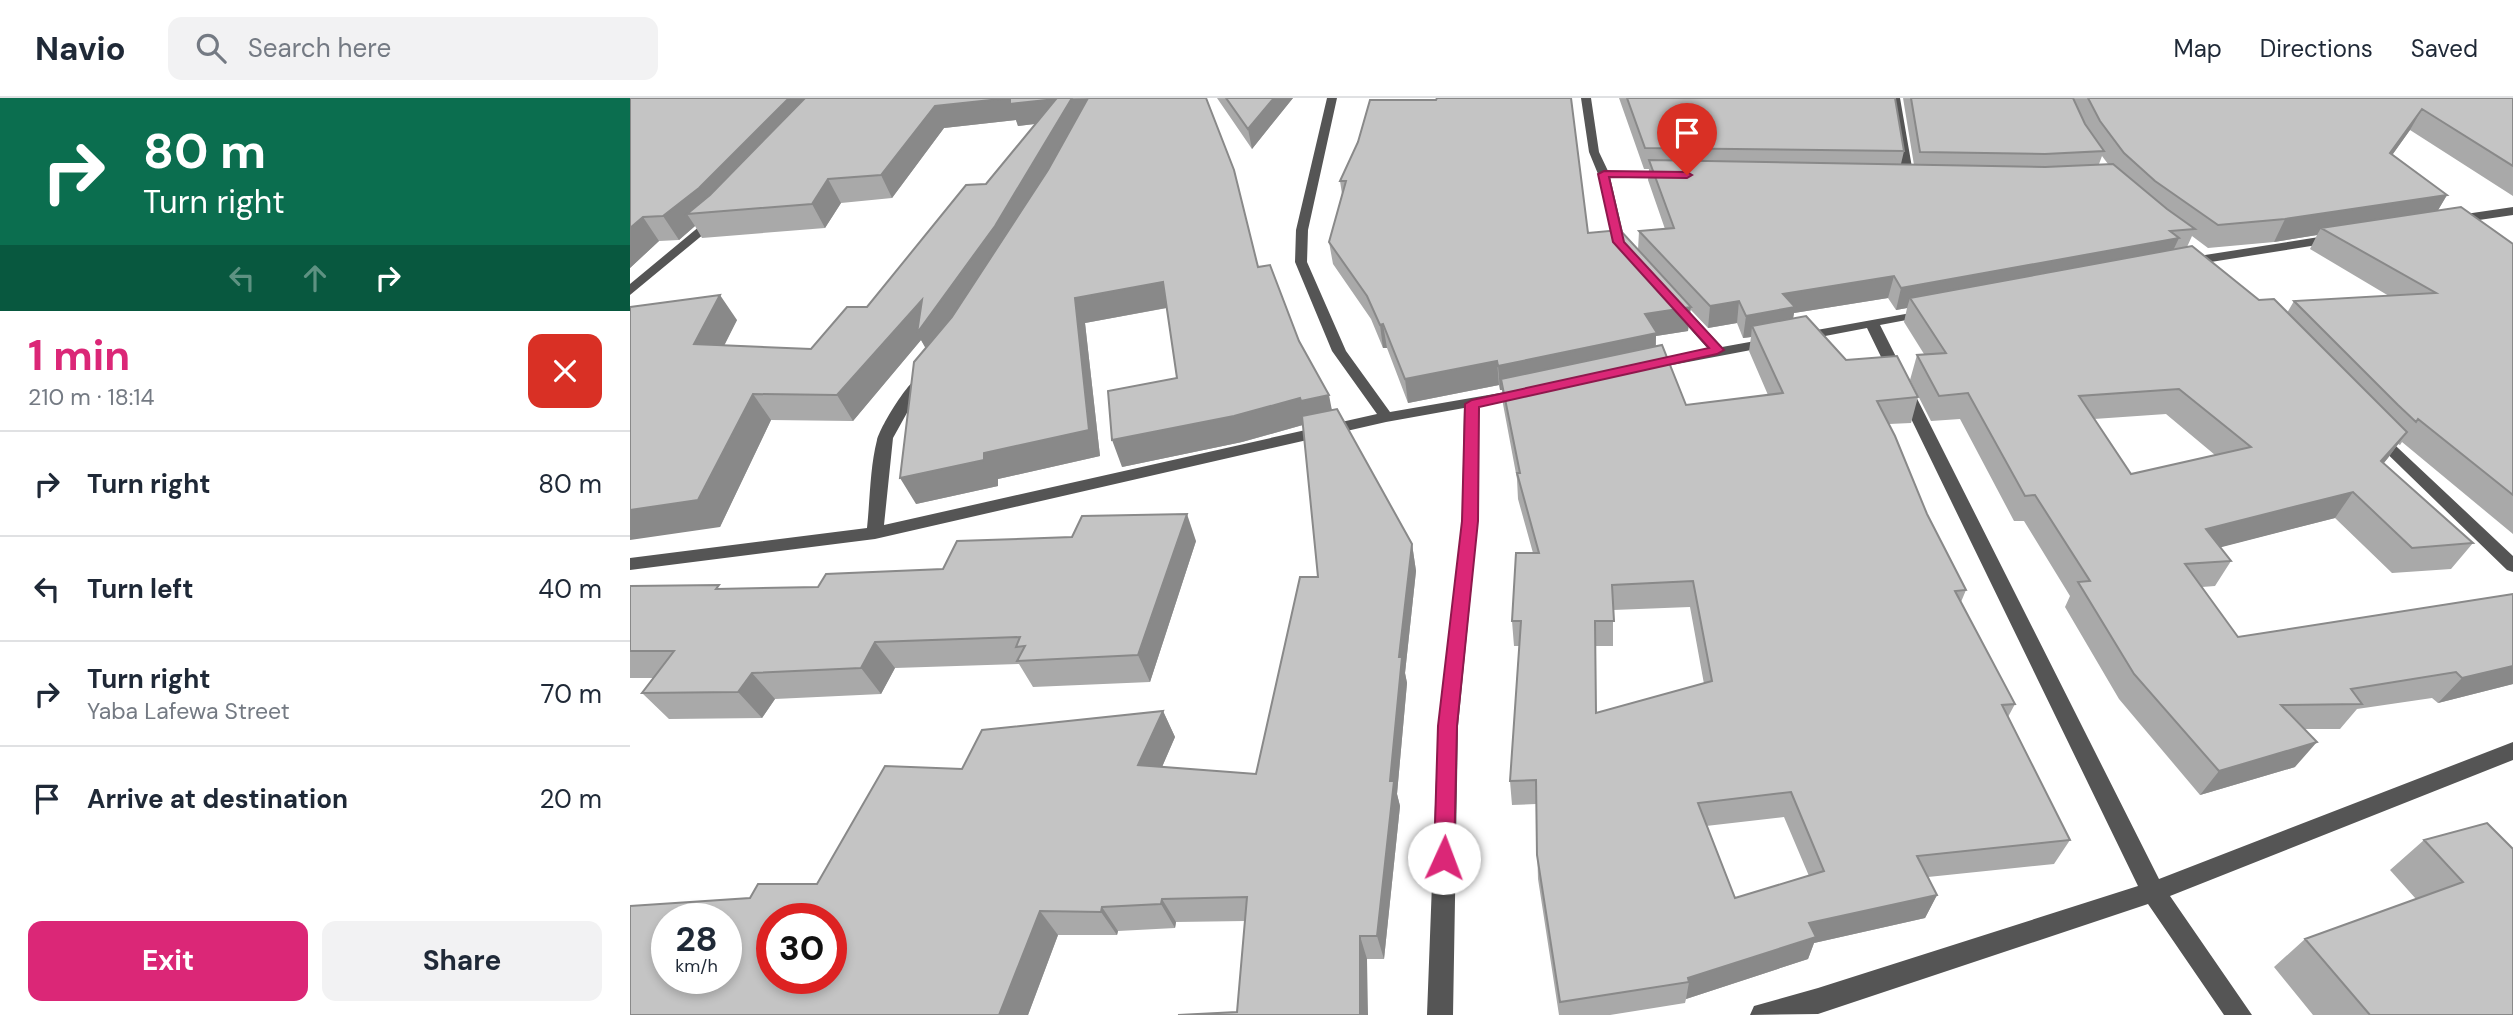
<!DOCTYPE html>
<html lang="en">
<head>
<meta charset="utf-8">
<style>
	:root { --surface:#fff; --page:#f2f2f3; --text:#1f2937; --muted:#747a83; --line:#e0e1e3; --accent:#db2777 }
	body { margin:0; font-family:"DM Sans",sans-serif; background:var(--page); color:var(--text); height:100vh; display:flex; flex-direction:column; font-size:26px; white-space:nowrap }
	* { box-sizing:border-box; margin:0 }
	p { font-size:23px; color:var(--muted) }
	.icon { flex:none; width:38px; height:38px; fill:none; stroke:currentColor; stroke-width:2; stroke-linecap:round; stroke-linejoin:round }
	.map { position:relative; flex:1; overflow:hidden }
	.panel { display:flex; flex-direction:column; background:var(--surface); width:630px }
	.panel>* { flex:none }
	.top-card { background:#0b6e4f; color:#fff; overflow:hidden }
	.speed { position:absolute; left:21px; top:805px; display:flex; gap:14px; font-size:35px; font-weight:700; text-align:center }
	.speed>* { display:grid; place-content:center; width:91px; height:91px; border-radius:50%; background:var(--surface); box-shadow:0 4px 10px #0003; line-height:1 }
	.speed small { font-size:18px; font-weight:400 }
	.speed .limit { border:10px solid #d22; background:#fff; color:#111 }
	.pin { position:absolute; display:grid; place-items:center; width:60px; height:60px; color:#fff; margin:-72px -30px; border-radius:50% 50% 50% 0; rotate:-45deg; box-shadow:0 0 7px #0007 }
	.pin .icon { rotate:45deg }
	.me { position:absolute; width:77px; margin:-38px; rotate:2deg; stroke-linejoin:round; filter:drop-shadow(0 0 5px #0008) }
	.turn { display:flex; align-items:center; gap:24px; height:147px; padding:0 28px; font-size:32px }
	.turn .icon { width:91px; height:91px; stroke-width:2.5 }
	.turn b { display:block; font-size:49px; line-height:60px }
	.lanes { display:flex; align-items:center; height:66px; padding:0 28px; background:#0003; justify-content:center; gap:35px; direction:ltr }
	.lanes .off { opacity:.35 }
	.round { display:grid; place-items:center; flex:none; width:74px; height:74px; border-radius:14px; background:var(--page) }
	.head { display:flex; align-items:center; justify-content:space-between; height:119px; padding:0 28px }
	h1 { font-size:42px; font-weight:700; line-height:52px; color:var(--accent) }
	.cta { display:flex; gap:14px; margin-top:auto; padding:14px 28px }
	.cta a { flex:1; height:80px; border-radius:14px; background:var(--accent); color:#fff; font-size:28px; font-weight:700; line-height:80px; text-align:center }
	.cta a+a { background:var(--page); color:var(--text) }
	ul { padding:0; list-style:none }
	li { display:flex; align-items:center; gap:21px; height:105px; padding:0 28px; border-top:2px solid var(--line) }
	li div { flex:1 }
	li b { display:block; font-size:26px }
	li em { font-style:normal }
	header { display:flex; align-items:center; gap:42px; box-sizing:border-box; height:98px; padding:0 35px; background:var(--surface); border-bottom:2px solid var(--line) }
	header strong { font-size:33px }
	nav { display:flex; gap:38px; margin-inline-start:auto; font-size:24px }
	.search { width:490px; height:63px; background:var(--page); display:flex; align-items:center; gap:18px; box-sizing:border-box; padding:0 24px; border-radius:14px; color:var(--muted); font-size:26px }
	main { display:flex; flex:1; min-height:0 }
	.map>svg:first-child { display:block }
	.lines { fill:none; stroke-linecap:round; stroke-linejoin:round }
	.minor { fill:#555; fill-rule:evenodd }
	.wall { fill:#a9a9a9; fill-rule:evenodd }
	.shaded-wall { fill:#898989 }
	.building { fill:#c4c4c4; stroke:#898989; stroke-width:2; fill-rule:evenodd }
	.route { fill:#db2777; stroke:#8e194d; stroke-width:2 }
</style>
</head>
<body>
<header>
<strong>Navio</strong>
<div class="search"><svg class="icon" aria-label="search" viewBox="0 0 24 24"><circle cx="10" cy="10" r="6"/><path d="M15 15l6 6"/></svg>Search here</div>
<nav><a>Map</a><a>Directions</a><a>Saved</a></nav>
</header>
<main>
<section class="panel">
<div class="top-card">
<div class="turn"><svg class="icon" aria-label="right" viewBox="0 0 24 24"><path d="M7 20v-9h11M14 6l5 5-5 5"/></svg><div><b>80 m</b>Turn right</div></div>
<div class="lanes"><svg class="icon off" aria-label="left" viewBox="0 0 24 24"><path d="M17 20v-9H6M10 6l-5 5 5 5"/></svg><svg class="icon off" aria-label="ahead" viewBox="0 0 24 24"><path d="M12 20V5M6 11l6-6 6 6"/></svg><svg class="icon" aria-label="right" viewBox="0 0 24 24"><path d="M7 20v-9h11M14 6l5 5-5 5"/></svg></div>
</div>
<div class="head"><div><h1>1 min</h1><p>210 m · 18:14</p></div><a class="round" style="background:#d93025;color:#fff"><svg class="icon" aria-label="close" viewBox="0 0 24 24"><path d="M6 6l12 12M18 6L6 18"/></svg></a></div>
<ul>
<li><svg class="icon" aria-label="right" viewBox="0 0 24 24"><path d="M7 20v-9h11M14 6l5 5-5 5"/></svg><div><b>Turn right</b></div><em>80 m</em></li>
<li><svg class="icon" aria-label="left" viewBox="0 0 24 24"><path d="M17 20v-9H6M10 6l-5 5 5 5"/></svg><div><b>Turn left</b></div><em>40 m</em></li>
<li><svg class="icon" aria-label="right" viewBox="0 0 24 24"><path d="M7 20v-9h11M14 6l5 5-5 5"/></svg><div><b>Turn right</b><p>Yaba Lafewa Street</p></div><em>70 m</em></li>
<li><svg class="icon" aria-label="arrive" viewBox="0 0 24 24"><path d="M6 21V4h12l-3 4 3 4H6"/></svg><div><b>Arrive at destination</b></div><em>20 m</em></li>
</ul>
<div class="cta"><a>Exit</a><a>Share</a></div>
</section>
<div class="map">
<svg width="1883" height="917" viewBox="0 0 1883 917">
	<rect width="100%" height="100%" fill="#fff"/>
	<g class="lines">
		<path class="minor" d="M697 0H707L678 132 677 164 716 253 760 314 893 291 900 295 893 299 849 307 848 423 828 628 823 917H797L808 628 832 423 834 310 756 324 245 441 0 472V460L237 430C240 402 240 369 247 342 251 327 281 278 294 275L301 279 288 295 263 340 254 427 747 316 702 253 665 164 666 132Z
			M951 0H961L969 54 978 73 1040 74 1046 77 1040 80 980 79 995 143 1003 153 1001 156H993L983 144 968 76 959 54Z
			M1260 0H1270L1284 81 1278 84 1272 81Z
			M1883 109V117L1822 126 1816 122 1822 118Z
			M82 118 92 121 0 197V186Z
			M1708 136 1712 137V143L1556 168 1550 164 1556 160Z
			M1044 201 1049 202 1092 249 1303 211V217L1250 227 1529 781 1883 644V662L1540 798 1622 917H1594L1518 806 1188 916 1120 917 1124 908 1188 890 1508 788 1237 230 1016 272 1011 271V265L1079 252 1037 205Z
			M1746 332 1751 334 1883 458V474L1877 472 1741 340 1738 337Z"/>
	</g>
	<path class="wall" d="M0 0H576L628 169 669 243 702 312 782 446 786 473 775 575 777 585 767 696 770 708 754 861H737L607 914 615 823 546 824 545 830 488 833 487 837H428L398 917H0L120 800 187 786 332 671 533 613 545 639 532 669 626 676 688 479 673 327 612 344 492 369 547 280 537 210 455 225 470 358 368 381V388L286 406 296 250 291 242 223 323 141 322 90 429 0 209 107 222 94 247 181 251 237 209 356 86 405 26 388 28 386 22 314 30 262 100 211 105 195 130 72 140 65 128 49 142 29 143 0 170Z
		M587 0H663L622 51Z
		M989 0H1265L1274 53 1271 66 1284 67 1273 0H1883V98L1780 32 1762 57 1817 97 1808 112 1883 146V436L1772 344 1770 347 1768 346 1754 365 1843 445 1821 471 1762 475 1705 420 1590 449 1601 463 1585 488 1572 489 1608 539 1883 496V586L1808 605 1802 600 1727 611 1710 631H1675L1665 669 1570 697 1489 601 1435 509 1440 498 1394 423H1384L1330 321 1301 323 1280 282 1287 257 1294 256 1274 224 1277 210 1266 212 1258 200 1164 215 1163 221 1216 262 1288 299 1281 325 1259 326 1297 416 1336 492 1331 504 1385 606 1378 619 1440 742 1424 766 1298 779 1307 797 1295 820 1184 845 1178 861 1056 901 1055 905 980 917H929L908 781 906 706 882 707 880 683 889 548H884L882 523 903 455 888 401 887 381 873 306 872 292H870L869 287 778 305 757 250H753L741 221 703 166 699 144 712 96 710 83 728 44 958 135 1008 152 1009 133 1035 131 1018 82 1019 71H1014ZM1472 58 1478 66H1469ZM1687 137 1680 151 1759 198 1664 203 1657 215 1629 202 1557 149 1562 138 1578 150 1644 144ZM1060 211 1078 230 1107 225 1113 240 1121 239 1119 253 1138 297 1056 307 1026 248V238L1058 233ZM1536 316 1585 357 1501 376 1464 321ZM1060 509 1074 586 966 615 965 548H983V512ZM1154 719 1179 778 1105 800 1076 728Z
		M566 443 520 584 403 589 389 566 265 570 251 596 145 601 132 620 39 621 12 595 23 580H0V488L92 491 188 489 313 471Z
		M1857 725 1883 917H1683L1644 869 1675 841 1786 801 1760 772 1794 742Z"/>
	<path class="shaded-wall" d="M159 0H191L83 113 57 116 65 128 49 142 33 118Z
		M380 0 426 1 462 0 375 152 301 260 291 242 223 323 207 297 428 23 388 28 386 22 314 30 262 100 251 77 305 8Z
		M644 0H663L622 51 618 31Z
		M1792 11 1780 32 1748 77 1760 55Z
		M198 81 211 105 195 130 182 106Z
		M1817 97 1804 119 1691 130 1687 137 1644 144 1655 121Z
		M13 119 29 143 0 170V130Z
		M1549 140 1539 161 1280 200 1277 210 1266 212 1271 190Z
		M1264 178 1258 200 1164 215 1161 231 1122 228 1121 239 1113 240 1116 218 1153 196Z
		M533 184 541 209 455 225 470 358 368 381V388L286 406 270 380 354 355 445 200Z
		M90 197 107 222 82 272 64 246Z
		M1109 203 1107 225 1078 230 1080 208Z
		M1061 209 1058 233 1026 238 1025 259 871 281 872 292H870L868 268 1015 216Z
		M753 226 757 250H753L750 227Z
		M867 263 869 287 778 305 775 281Z
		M123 296 141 322 90 429 0 442V412Z
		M699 297 704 323 676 326 612 344 492 369 482 342 670 300Z
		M1777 334 1758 360 1733 389 1751 363Z
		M1723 394 1705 420 1561 457 1576 431Z
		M557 416 566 443 520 584 508 557Z
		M782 446 786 473 775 575 777 585 767 696 770 708 754 861 747 838 769 559Z
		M245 544 265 570 251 596 231 570Z
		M1883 568V586L1808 605 1832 580Z
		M122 575 145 601 132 620 108 594Z
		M533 613 545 639 522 692 508 667Z
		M1687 644 1665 669 1570 697 1589 673Z
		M1307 797 1295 820 1184 845 1178 861 1056 901 1059 884 1058 880 1179 825Z
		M532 801 546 824 545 830 531 806Z
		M472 809 488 833 487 837 471 814Z
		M410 813 428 837 398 917H369Z
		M730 838 737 861 738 917H730Z"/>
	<path class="building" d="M0 0H159L69 90 33 118 13 119 0 130Z
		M175 0H442L365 128 287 235 292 202 207 297 123 296 68 402 0 412V209L90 197 64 246 181 251 217 209H237L336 87 356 86 426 1 380 6V0L305 8 251 77 198 81 182 106 57 116 80 97Z
		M458 0H576L604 72 628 169 640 167 669 243 699 297 671 303 670 300 604 318 482 342 478 293 547 280 533 184 445 200 459 332 354 355V362L270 380 284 264 322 219 418 72Z
		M596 0H644L618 31Z
		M807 0H941L958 135 990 132 1061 209 1015 216 1027 235 868 268 867 263 775 281 753 226 750 227 737 198 699 144 716 83H710L728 44 740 2H806Z
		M997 0H1265L1274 53 1015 50Z
		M1281 0H1443L1455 26 1474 53 1415 56 1290 54Z
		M1458 0H1883V68L1792 11 1760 55 1817 97 1655 121 1588 127 1525 83 1494 55 1470 23Z
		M1019 62 1415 69 1483 66 1537 111 1565 131 1540 133 1549 140 1271 190 1264 178 1153 196 1165 209 1116 218 1109 203 1080 208 1009 133 1044 130Z
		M1831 109 1883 146V397L1788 321 1786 324 1768 307 1664 203 1806 195 1691 130Z
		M1562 148 1629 202 1644 201 1777 334 1751 363 1843 445 1782 450 1723 394 1576 431 1601 463 1555 466 1608 539 1883 496V568L1832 580 1826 574 1721 591 1732 606 1651 607 1687 644 1589 673 1504 576 1448 484 1460 483 1405 397 1395 398 1338 295 1309 298 1287 257 1316 255 1280 200ZM1549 291 1621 349 1501 376 1449 298Z
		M1176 218 1216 262 1267 258 1288 299 1247 303 1265 338 1297 416 1336 492 1325 493 1385 606 1372 607 1440 742 1287 758 1307 797 1179 825 1186 839 1058 880 1059 884 930 904 907 757 906 682 880 683 891 523H882L886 455H909L887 375H890L871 281 1032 247 1056 307 1153 295 1122 228ZM1063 483 1082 583 966 615 965 523H984L982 487ZM1161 694 1194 773 1105 800 1068 705Z
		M707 311 782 446 769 559H772L760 683H764L747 838H730V917H548L607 914 617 799 532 801 531 806 472 809 471 814 410 813 369 917H0V808L120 800 128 786H187L255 668 332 671 352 632 533 613 508 667 626 676 670 479H688L672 318ZM37 821H96V880H37ZM142 821H201V880H142Z
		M557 416 508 557 387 563 395 548 386 549 390 539 245 544 231 570 122 575 108 594 12 595 44 553H0V488L89 487 86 491 188 489 196 476 313 471 327 443 442 439 452 418Z
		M1857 725 1883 751V917H1740L1675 841 1833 784 1794 742Z"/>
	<path class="route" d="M974 73 1057 74 1062 77 1057 80 979 79 994 144 1094 252 1087 256 849 309 848 423 827 628 824 760 821 766 814 769 807 766 804 760 808 628 832 423 835 306 842 302 1079 250 983 144 968 76Z"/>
</svg>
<div class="speed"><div>28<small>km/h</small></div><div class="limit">30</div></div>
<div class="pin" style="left:1057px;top:77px;background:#d93025"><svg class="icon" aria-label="arrive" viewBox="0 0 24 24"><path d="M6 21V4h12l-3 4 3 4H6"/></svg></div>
<svg class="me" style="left:814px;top:760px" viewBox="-20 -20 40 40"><circle r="19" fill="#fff"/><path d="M0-13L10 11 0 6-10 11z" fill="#db2777"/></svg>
</div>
</main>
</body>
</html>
